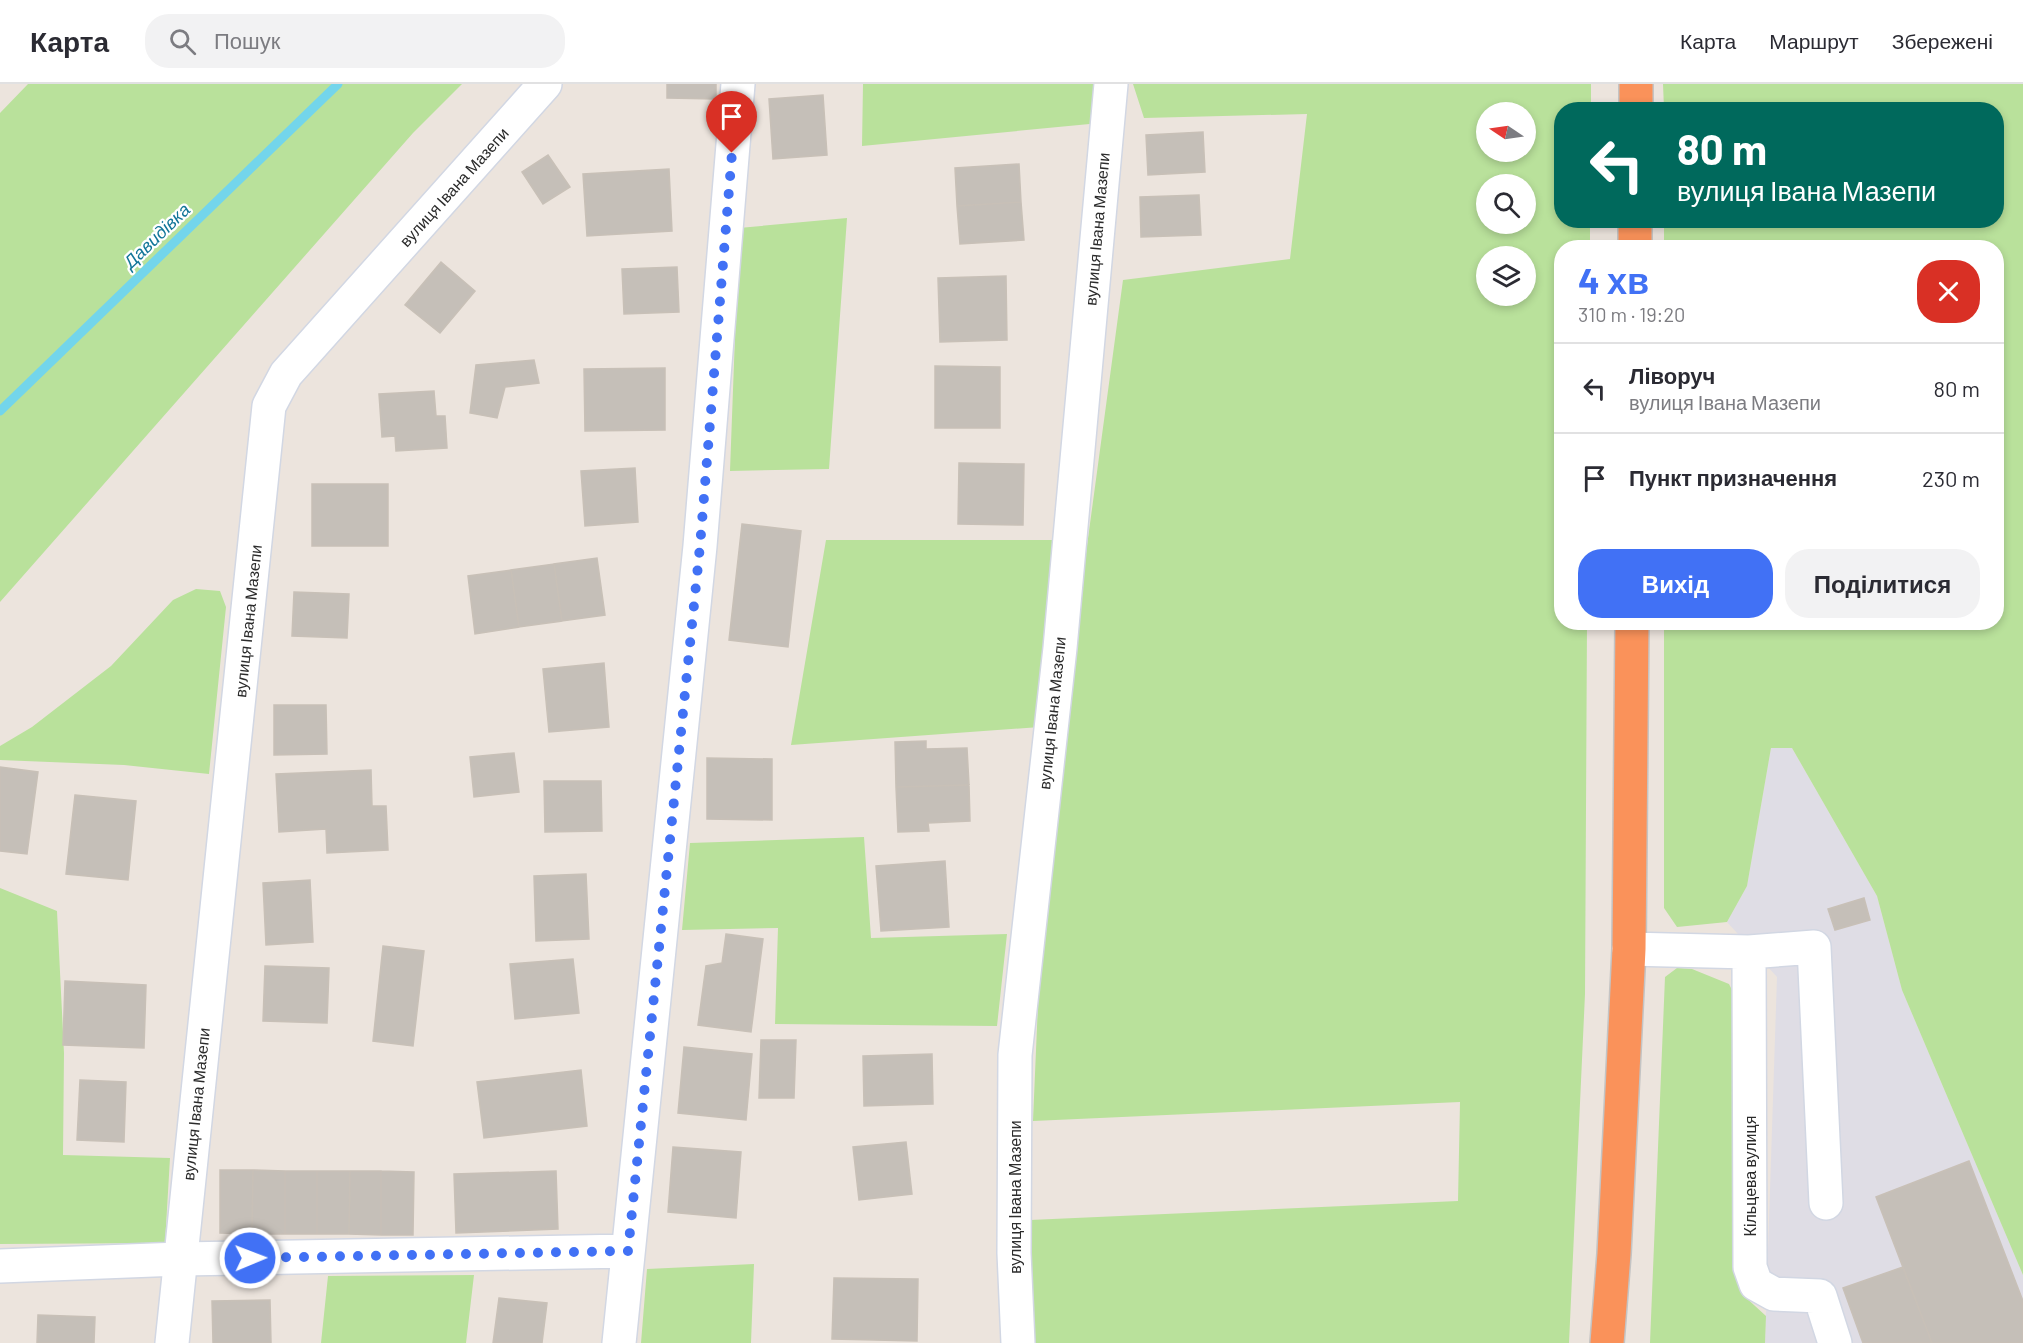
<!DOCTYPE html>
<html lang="uk">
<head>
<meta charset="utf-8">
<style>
	:root { --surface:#fff; --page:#f2f2f3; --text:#2b2b33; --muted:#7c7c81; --line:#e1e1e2; --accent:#4171f5 }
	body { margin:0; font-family:Barlow,sans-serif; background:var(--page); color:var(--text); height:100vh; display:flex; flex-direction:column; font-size:22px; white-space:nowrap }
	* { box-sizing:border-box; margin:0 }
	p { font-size:20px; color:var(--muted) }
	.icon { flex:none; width:33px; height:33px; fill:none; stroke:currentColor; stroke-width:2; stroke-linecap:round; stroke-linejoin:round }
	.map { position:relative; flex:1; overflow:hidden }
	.panel { position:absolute; left:1554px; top:156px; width:450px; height:390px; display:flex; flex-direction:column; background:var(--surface); border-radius:24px; box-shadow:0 3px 9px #0003 }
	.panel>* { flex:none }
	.guide { position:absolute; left:1554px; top:18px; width:450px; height:126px; border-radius:24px; box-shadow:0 3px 9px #0003; background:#00695c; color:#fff; overflow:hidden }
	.needle { width:39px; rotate:283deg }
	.controls { position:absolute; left:1476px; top:18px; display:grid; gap:12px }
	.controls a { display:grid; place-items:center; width:60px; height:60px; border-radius:50%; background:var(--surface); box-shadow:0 3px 9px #0003; font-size:30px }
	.pin { position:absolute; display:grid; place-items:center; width:51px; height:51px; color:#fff; margin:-62px -26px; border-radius:50% 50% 50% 0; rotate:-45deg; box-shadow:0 0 6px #0007 }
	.pin .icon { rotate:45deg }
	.me { position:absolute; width:66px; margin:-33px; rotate:89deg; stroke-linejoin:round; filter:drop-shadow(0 0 4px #0008) }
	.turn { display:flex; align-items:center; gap:21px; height:126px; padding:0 24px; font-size:27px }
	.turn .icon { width:78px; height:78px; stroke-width:2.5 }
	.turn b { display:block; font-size:42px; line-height:51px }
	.round { display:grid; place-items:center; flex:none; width:63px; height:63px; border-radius:24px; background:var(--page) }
	.headline { display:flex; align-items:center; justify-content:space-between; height:102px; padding:0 24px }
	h1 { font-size:36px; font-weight:700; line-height:45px; color:var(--accent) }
	.primary-button { display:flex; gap:12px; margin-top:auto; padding:12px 24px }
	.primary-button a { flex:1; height:69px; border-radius:24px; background:var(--accent); color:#fff; font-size:24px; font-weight:700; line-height:69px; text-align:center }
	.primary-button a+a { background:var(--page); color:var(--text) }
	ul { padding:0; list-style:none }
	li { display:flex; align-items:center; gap:18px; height:90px; padding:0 24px; border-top:2px solid var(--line) }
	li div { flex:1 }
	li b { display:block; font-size:22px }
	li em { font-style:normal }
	header { display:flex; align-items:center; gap:36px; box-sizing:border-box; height:84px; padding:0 30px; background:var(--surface); border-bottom:2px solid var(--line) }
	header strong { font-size:28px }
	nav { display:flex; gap:33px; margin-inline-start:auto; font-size:21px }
	.search { width:420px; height:54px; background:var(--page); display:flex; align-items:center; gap:15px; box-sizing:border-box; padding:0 21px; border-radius:24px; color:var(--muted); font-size:22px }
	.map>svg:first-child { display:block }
	.industrial { fill:#dfdde5 }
	.green { fill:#b9e19b; fill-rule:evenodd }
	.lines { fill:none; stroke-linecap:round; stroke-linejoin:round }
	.stream { stroke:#73d5eb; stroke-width:9 }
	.building { fill:#c5bfb8; stroke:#c8c0b7; stroke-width:1.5 }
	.minor-casing { stroke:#d2d7e3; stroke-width:36 }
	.highway-casing { stroke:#c4c4c4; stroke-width:36 }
	.minor { stroke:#fff; stroke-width:33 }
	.highway { stroke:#fa925a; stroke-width:33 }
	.route { stroke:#4171f5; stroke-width:10; stroke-dasharray:0 18 }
	.labels { text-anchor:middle; stroke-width:4.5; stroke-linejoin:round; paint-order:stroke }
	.street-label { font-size:16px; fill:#2b2b2b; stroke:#fff }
	.water-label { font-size:18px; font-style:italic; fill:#117598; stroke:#fff }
</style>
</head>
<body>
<header>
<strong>Карта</strong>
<div class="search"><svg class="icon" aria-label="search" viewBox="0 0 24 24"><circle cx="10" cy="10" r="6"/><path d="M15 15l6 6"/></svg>Пошук</div>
<nav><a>Карта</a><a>Маршрут</a><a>Збережені</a></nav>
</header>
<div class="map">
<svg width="2023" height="1259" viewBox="0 0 2023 1259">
	<rect width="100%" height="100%" fill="#ece4dd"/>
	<path class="industrial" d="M1771 664H1792L1877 812 1902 906 2023 1191V1259H1765L1777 893 1727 838 1747 802Z"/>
	<path class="green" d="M28 0H462L413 49 0 518V29Z
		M863 0H1101L1100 39 862 62Z
		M1133 0H1591V25L1562 26V136L1590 137V163L1562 164V538L1587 539 1585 910 1569 1259H1031L1030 1136 1458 1117 1460 1018 1033 1037 1042 825 1076 543 1123 196 1290 175 1307 30 1144 34ZM1486 28H1526V68H1486ZM1486 100H1526V140H1486ZM1486 172H1526V212H1486Z
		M1663 0H2023V1191L1902 906 1877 812 1792 664H1771L1747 802 1727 838 1677 843 1664 824V539L1996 538V164L1664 163V137L1996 136V26L1664 25Z
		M847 134 829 385 730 387 739 144Z
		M826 456H1057L1040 643 791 661Z
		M196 505 220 507 226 523 209 690 124 681 0 676V662L32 643 111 582 173 516Z
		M864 753 871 854 1007 850 997 942 775 940 778 844 682 846 690 759Z
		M0 804 57 827 64 969 63 1071 170 1074 165 1159 0 1160Z
		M1677 884 1692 885 1729 900 1739 920 1743 1211 1766 1232 1765 1259H1650L1665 893Z
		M754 1180 751 1259H641L647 1185Z
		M474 1191 466 1259H321L328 1192Z"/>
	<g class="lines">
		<path class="stream" d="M0 327 338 0"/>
	</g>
	<path class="building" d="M667 0H716V15L667 14Z
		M823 11 827 71 773 75 769 15Z
		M1203 48 1205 88 1148 91 1146 51Z
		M548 71 570 103 543 120 522 88Z
		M1019 80 1021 118 957 122 955 84Z
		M669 85 672 147 587 152 583 90Z
		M1199 111 1201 151 1141 153 1140 113Z
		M1021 118 1024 156 960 160 957 122Z
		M441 178 475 207 440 249 405 221Z
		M677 183 679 228 624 230 622 185Z
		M1006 192 1007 256 940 258 938 194Z
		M534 276 539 299 505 303 497 334 470 329 476 281Z
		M935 282 1000 283V344H935Z
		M665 284V346L585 347 584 285Z
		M434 307 436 332H445L447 364 396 367 395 352 382 353 379 310Z
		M959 379 1024 380 1023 441 958 440Z
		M635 384 638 438 585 442 581 387Z
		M312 400H388V462H312Z
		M742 440 801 447 788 563 729 556Z
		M597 474 605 531 562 537 554 480Z
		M554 480 562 537 519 543 511 486Z
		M511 486 519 543 475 550 468 492Z
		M294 508 349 510 347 554 292 552Z
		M604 579 609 643 549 648 543 585Z
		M274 621H326L327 670 274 671Z
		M926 657V665L967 664 969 701 896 703 895 658Z
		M514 669 519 708 474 713 470 673Z
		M707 674 772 675V736L707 735Z
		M0 683 38 688 27 770 0 767Z
		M371 686 372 722H386L388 766 327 769 326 745 279 748 276 690Z
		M544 697H601L602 747 545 748Z
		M969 701 970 737 928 739 929 747 898 748 896 703Z
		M75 711 136 717 128 796 66 790Z
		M945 777 949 843 881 847 876 782Z
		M586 790 589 855 536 857 534 792Z
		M310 796 313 858 266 861 263 799Z
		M1864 814 1870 836 1835 846 1828 825Z
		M726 850 763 855 751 948 698 941 706 882 722 879Z
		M383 862 424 867 413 962 373 957Z
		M573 875 579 929 515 935 510 880Z
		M265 882 329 884 327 939 263 937Z
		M65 897 146 901 144 964 63 961Z
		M761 956H796L794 1014H759Z
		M684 963 752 970 746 1036 678 1029Z
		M932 970 933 1020 864 1022 863 972Z
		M581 986 587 1042 484 1054 477 998Z
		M80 996 126 998 124 1058 77 1056Z
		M906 1058 912 1110 859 1116 853 1063Z
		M673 1063 741 1068 736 1134 668 1128Z
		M1969 1077 2023 1217V1259H1932L1876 1113Z
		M220 1086H253L252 1150 220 1149Z
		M253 1086 285 1087V1150H252Z
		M285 1087H317V1150H285Z
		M317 1087H350L349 1150H317Z
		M350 1087H381V1151L349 1150Z
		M381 1087 414 1088 413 1151H381Z
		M556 1087 558 1145 456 1149 454 1090Z
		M1903 1183 1932 1259H1863L1843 1204Z
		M834 1194 918 1195 917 1257 832 1255Z
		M499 1214 547 1219 542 1259H493Z
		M270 1216 271 1259H213L212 1217Z
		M38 1231 95 1233 94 1259H37Z"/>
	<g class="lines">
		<g class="minor-casing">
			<path id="minor" d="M1629 865 1749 868 1750 1183 1756 1200 1774 1210 1820 1212 1835 1259
				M1749 868 1814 863 1826 1119
				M0 1182 179 1175 628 1167
				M172 1259 269 322 286 290 545 0
				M619 1259 700 462 738 0
				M1018 1259 1014 1169 1015 971 1060 564 1111 0"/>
		</g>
		<g class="highway-casing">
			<path id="highway" d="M1636 26V0
				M1635 164V136
				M1607 1259 1614 1170 1629 865 1632 538"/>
		</g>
		<use href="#minor" class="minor"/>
		<use href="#highway" class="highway"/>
	</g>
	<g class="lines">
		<path class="route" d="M250 1174 628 1167 700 462 732 69"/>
	</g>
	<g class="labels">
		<g class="street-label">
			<text transform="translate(454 103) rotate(-48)" y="6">вулиця Івана Мазепи</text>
			<text transform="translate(1097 145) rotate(-85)" y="6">вулиця Івана Мазепи</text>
			<text transform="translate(248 537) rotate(-84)" y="6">вулиця Івана Мазепи</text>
			<text transform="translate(1052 629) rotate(-84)" y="6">вулиця Івана Мазепи</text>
			<text transform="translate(196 1020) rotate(-84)" y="6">вулиця Івана Мазепи</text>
			<text transform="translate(1750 1092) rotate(-90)" y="6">Кільцева вулиця</text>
			<text transform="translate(1015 1113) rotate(-90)" y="6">вулиця Івана Мазепи</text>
		</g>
		<g class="water-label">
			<text transform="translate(157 152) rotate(-44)" y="6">Давидівка</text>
		</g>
	</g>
</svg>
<div class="controls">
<a><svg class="needle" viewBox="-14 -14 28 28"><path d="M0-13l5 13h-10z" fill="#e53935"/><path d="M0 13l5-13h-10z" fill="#7c7c81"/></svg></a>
<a><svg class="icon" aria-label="search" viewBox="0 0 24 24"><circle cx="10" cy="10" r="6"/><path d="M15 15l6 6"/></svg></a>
<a><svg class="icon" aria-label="layers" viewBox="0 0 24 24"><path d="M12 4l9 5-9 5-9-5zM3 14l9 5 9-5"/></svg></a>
</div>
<div class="pin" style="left:732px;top:69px;background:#d93025"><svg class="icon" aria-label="arrive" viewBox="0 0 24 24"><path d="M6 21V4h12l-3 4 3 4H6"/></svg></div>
<svg class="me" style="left:250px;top:1174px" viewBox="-20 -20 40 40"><circle r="17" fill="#4171f5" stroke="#fff" stroke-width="3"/><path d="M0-11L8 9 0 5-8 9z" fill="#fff"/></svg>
<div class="guide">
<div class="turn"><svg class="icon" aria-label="left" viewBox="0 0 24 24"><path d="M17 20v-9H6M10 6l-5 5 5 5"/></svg><div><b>80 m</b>вулиця Івана Мазепи</div></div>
</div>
<section class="panel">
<div class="headline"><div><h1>4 хв</h1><p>310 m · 19:20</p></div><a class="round" style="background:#d93025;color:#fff"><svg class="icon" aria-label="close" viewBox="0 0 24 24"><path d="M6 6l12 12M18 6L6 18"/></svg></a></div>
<ul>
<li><svg class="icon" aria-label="left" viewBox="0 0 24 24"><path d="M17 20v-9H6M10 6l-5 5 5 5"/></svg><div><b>Ліворуч</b><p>вулиця Івана Мазепи</p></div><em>80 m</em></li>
<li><svg class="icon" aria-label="arrive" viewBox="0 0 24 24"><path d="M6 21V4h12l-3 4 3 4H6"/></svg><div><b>Пункт призначення</b></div><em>230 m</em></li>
</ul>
<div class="primary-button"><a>Вихід</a><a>Поділитися</a></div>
</section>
</div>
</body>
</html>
